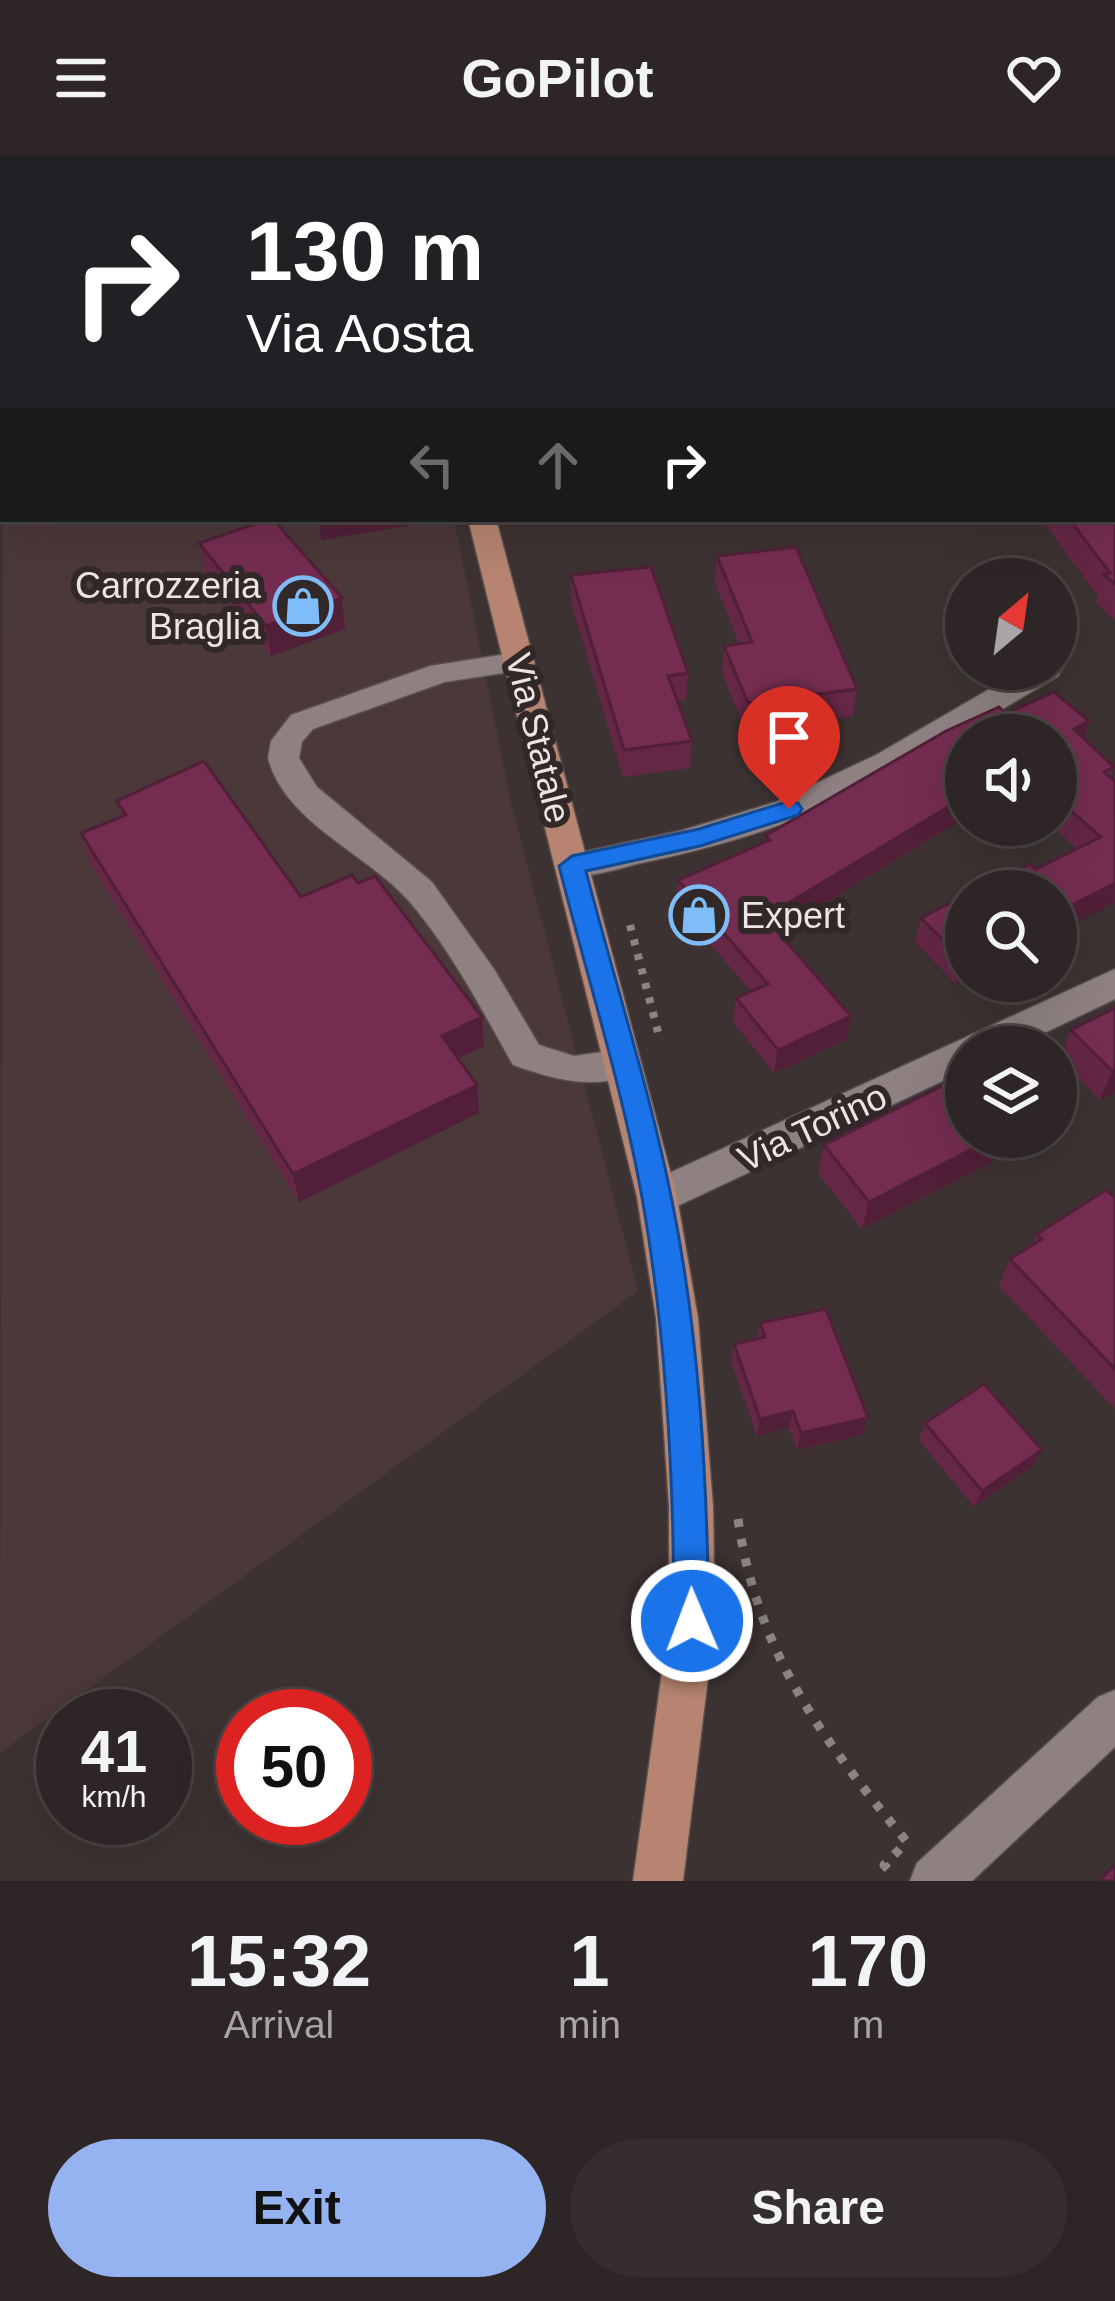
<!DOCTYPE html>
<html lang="en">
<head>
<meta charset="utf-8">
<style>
	:root { --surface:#2e2626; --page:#362e2e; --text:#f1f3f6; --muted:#a7a5a7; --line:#494343; --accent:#95b2f1 }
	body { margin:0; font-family:Helvetica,sans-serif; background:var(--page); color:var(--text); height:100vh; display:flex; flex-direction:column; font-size:45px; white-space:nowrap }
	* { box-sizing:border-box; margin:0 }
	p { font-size:39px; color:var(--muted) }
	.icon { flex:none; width:66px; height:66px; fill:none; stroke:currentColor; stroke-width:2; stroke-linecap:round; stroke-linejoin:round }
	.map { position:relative; height:1725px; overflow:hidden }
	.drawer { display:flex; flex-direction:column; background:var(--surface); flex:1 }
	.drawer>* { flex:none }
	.guide { position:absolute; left:0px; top:0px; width:1116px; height:366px; box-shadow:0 12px 48px #0002,0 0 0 3px var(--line); background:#202124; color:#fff; overflow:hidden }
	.needle { width:78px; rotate:29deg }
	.buttons { position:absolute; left:945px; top:402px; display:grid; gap:24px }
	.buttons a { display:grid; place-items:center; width:132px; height:132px; border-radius:50%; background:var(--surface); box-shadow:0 12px 48px #0002,0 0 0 3px var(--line); font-size:60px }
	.speed { position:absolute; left:36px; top:1533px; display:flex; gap:24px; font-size:60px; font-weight:700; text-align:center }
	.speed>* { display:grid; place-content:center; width:156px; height:156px; border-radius:50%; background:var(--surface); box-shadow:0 12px 48px #0002,0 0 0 3px var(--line); line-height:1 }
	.speed small { font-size:30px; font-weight:400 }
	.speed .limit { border:18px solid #d22; background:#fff; color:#111 }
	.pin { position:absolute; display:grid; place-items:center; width:102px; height:102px; color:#fff; margin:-123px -51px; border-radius:50% 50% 50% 0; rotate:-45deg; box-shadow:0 0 12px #0007 }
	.pin .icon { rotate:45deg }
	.me { position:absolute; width:132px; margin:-66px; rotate:359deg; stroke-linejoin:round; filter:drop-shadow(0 0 9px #0008) }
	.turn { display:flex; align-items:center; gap:42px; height:252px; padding:0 48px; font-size:54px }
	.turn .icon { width:156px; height:156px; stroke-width:2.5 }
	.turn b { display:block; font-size:84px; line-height:102px }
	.lanes { display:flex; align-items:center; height:114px; padding:0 48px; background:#0003; justify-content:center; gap:60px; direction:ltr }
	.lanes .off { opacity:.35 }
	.eta { display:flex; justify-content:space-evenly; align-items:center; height:204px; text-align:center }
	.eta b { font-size:72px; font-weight:800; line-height:84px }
	.cta { display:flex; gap:24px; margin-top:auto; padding:24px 48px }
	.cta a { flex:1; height:138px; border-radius:72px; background:var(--accent); color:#111; font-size:48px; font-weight:800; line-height:138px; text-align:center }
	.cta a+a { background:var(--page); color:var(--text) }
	header { display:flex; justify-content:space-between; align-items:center; height:156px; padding:0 48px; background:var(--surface); font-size:54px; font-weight:800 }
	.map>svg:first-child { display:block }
	.built { fill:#4b3838 }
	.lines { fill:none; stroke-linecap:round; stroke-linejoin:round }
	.minor-casing { stroke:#584f4f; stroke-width:3 }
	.major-casing { stroke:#584f4f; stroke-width:3 }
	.path-far1 { stroke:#8c8383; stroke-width:8; stroke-dasharray:6 9; stroke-linecap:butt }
	.path { stroke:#8c8383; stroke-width:9; stroke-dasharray:8 12; stroke-linecap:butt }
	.minor { fill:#8f8181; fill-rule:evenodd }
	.major { fill:#b68470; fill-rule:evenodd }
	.rail-casing { stroke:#d1c9c9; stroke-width:9 }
	.rail { stroke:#332828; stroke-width:6; stroke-dasharray:18; stroke-linecap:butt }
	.wall { fill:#642745 }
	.shaded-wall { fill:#512038 }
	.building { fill:#742d50; stroke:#512038; stroke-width:3 }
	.route { fill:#1a73e8; stroke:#114b97; stroke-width:3 }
	.labels { text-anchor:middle; stroke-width:12; stroke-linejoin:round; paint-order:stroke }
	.poi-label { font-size:36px; fill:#ece5e5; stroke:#332828; text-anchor:end }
	.street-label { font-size:36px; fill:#ece5e5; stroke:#332828 }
</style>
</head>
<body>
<header><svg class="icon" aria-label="menu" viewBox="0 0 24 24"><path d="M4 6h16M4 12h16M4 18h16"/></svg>GoPilot<svg class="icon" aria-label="heart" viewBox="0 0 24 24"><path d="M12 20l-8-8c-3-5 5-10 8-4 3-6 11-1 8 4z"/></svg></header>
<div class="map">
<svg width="1115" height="1725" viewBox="0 0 1115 1725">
	<rect width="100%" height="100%" fill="#3d3232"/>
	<path class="built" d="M3 230V363H454L511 646 638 1135 0 1597Z"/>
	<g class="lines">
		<g class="minor-casing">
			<path id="minor" d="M519 496 534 506 530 513 445 526 313 573 302 586 299 602 317 631 432 726 494 813 539 889 574 900 623 893 636 898 641 908 636 918C590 934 557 924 513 909 482 854 451 794 409 745 368 698 285 667 268 602L271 585 291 559 430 510Z
				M1056 506 1062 513 1058 520C984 563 912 612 834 647 773 675 707 693 641 707 616 713 584 725 560 717L555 709 560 701 680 675 776 646 876 599 1024 513H1056Z
				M1115 813V843L1015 891H966V914L671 1053 657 1057 643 1053 637 1041 643 1029Z
				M1115 1534V1591L972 1725H910L917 1707 1098 1541Z"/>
		</g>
		<g class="major-casing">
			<path id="major" d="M376 0H398L399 3H377Z
				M468 363H496L677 1041 698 1162 713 1350 715 1465 683 1725H633L669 1465V1350L656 1162 637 1041Z"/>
		</g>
		<path class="path-far1" d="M630 769 658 876"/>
		<path class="path" d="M738 1363C757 1497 823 1584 907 1686L884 1709 893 1718"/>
		<use href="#minor" class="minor"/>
		<use href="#major" class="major"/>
		<g class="rail-casing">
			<path id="rail" d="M1000 0 1004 3"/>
		</g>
		<use href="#rail" class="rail"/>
	</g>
	<path class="wall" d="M1071 0H1115V30L1113 29V3H1075Z
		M1115 325V464L1096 447 1098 440 1041 363H1113Z
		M199 387 342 442 345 473 271 500 205 417Z
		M717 400 857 533 853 560 745 574 722 517 724 490 739 488 715 427Z
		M571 419 688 517 686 544 677 545 692 585 690 612 623 621 571 446Z
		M1006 558 1089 565 1084 582 1114 611 1110 621 1115 747 1036 713 1077 693 1051 669H1056V579H966V661L784 772 783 781 846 884 774 917 733 866 736 842 751 835 676 749 678 724 765 686V680Z
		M117 645 301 741 484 890 458 902 477 929 479 957 299 1046 90 707 81 677 121 661Z
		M966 739V823L956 828 915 786 921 762Z
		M1115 852V936L1100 944 1060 903 1071 874Z
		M1028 987 862 1073 818 1017 824 989Z
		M1115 1042V1253L999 1130 1010 1103 1032 1089 1037 1078Z
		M760 1167 862 1279 797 1294 789 1272 757 1280 731 1205 734 1188 757 1183Z
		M925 1267 1042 1294 1033 1310 974 1351 919 1284Z"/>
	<path class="shaded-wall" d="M319 363H407V370L321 384Z
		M342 442 345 473 271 500 266 470Z
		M1089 565 1082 590 1074 573Z
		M966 640V661L784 772 782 783 770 767 780 752Z
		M1115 727V747L1056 777V757Z
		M966 803V823L956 828 963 804Z
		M851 860 846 884 774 917 778 894Z
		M482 861 484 890 444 909 442 880Z
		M1115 914V936L1100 944 1112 915Z
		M477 929 479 957 299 1046 293 1018Z
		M995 981H1030L1028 987 862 1073 869 1046Z
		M793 1255 789 1272 757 1280 760 1263Z
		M868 1262 862 1279 797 1294 801 1277Z
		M1042 1294 1033 1310 974 1351 982 1335Z"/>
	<path class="building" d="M585 0H622L625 3H569Z
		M790 0H958L963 3H778Z
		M1113 325H1115V428L1104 419 1110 417 1069 363H1113Z
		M270 363H273L342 442 266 470 199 387Z
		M796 391 857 533 748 547 724 490 752 486 717 400Z
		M651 411 688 517 668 520 692 585 624 594 571 419Z
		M1054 536 1089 565 1074 573 1114 611 1104 616 1115 625V727L1056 757V735H975L1030 708 1036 713 1101 681 1056 642V579H966V640L780 752 786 759 770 767 851 860 778 894 736 842 768 828 678 724 770 684 765 680 946 575 999 551 1006 558Z
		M204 605 301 741 352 719 358 727 375 720 482 861 442 880 477 929 293 1018 81 677 126 659 117 645Z
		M966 739V803L963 804 921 762Z
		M1115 852V914L1112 915 1071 874Z
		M966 918V981H995L869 1046 824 989Z
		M1106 1034 1115 1042V1213L1010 1103 1042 1083 1037 1078Z
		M826 1153 868 1262 801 1277 793 1255 760 1263 734 1188 765 1181 760 1167Z
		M984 1228 1042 1294 982 1335 925 1267Z
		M1115 1709V1725H1104L1102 1722Z"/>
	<path class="route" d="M789 645 798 647 802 653 798 659 700 690 586 715C614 824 650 934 672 1045 700 1183 707 1324 709 1465L704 1478 692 1483 679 1478 674 1465C674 1325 667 1185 643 1047 623 933 587 821 559 710L572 700 699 673Z"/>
	<defs>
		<g id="shop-ring" transform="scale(3)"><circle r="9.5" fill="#332828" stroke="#7fbdf9" stroke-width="1.5"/><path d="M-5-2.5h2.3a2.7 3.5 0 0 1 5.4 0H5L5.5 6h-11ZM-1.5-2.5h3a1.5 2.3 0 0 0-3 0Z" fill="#7fbdf9"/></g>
	</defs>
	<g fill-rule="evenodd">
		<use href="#shop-ring" x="303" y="450"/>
		<use href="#shop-ring" x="699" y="759"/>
	</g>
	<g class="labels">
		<g class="poi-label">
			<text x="261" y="442">Carrozzeria<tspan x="261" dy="41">Braglia</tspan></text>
			<text x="741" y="772" text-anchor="start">Expert</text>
		</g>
		<g class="street-label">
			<text transform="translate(539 582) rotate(76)" y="13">Via Statale</text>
			<text transform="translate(812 971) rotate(-25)" y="13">Via Torino</text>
		</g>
	</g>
</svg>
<div class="buttons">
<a><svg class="needle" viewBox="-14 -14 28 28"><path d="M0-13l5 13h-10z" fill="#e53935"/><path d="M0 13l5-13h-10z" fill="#a7a5a7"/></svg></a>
<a><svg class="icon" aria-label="sound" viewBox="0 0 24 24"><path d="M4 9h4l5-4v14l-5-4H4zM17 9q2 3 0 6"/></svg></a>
<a><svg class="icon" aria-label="search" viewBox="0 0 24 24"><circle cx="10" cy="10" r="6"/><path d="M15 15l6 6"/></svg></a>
<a><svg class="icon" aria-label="layers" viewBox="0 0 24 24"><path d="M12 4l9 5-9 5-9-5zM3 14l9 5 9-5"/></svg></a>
</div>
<div class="speed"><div>41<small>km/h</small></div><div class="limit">50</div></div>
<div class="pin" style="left:789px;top:653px;background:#d93025"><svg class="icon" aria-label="arrive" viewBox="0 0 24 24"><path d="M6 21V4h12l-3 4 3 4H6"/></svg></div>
<svg class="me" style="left:692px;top:1465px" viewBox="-20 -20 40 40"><circle r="17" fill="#1a73e8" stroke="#fff" stroke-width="3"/><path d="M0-11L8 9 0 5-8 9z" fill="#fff"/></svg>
<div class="guide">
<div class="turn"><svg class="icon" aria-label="right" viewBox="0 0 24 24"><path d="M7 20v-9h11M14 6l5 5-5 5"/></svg><div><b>130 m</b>Via Aosta</div></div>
<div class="lanes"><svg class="icon off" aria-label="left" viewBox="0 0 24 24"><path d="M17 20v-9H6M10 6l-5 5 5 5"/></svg><svg class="icon off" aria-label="ahead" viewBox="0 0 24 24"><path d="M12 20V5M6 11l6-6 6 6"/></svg><svg class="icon" aria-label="right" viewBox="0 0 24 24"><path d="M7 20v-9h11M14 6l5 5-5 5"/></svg></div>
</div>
</div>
<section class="drawer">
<div class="eta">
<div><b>15:32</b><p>Arrival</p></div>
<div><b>1</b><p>min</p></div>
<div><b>170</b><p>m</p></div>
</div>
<div class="cta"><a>Exit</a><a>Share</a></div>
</section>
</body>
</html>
